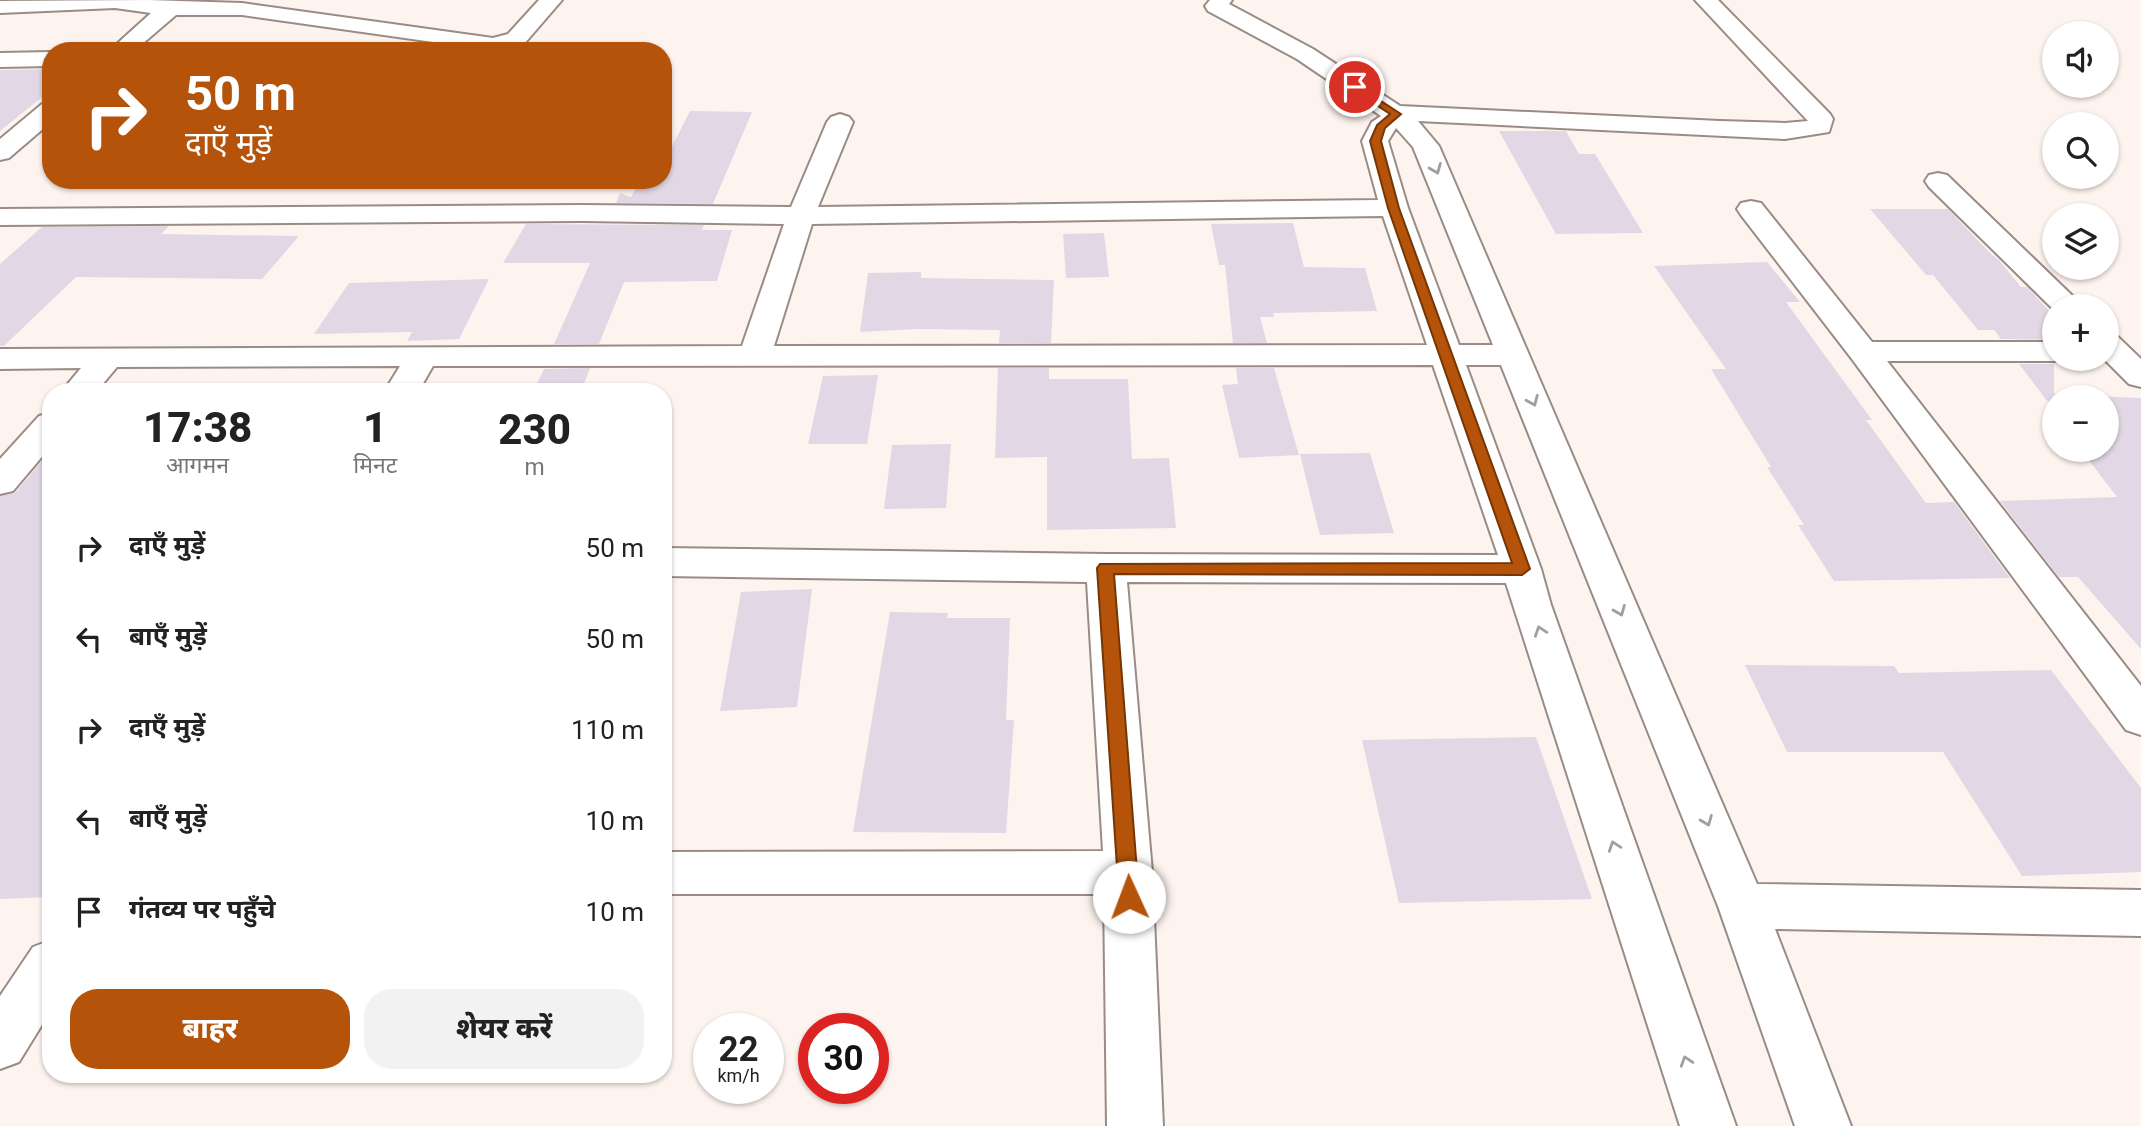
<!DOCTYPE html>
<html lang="hi">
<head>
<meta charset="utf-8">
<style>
	:root { --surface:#fff; --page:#f2f2f2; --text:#222; --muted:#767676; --accent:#b45309 }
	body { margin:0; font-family:Roboto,"Noto Sans Devanagari",sans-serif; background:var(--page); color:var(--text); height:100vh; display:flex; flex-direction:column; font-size:26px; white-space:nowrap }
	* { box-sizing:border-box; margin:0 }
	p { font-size:23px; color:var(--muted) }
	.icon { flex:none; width:38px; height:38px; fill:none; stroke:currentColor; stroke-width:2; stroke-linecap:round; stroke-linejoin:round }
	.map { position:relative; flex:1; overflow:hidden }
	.panel { position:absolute; left:42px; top:383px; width:630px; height:700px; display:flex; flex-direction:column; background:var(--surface); border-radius:28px; box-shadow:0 2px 5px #0004 }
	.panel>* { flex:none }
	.hud { position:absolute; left:42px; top:42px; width:630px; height:147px; border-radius:28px; box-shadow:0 2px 5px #0004; background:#b45309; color:#fff; overflow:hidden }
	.controls { position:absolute; left:2042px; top:21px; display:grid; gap:14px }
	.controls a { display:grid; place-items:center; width:77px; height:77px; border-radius:50%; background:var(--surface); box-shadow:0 2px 5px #0004; font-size:35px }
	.speed { position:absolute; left:693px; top:1013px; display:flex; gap:14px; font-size:35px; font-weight:700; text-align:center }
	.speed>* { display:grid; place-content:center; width:91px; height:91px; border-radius:50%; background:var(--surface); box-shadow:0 2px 5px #0004; line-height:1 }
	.speed small { font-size:18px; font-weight:400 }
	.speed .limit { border:10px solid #d22; background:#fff; color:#111 }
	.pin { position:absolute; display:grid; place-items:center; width:60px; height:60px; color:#fff; margin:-30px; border:4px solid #fff; border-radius:50%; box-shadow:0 2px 7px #0007 }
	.me { position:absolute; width:77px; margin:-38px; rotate:358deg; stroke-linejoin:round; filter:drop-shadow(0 0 5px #0008) }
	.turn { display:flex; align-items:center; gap:24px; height:147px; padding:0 28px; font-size:32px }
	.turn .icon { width:91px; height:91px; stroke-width:2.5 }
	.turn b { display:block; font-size:49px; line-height:60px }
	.eta { display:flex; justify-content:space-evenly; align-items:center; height:119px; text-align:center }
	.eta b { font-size:42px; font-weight:800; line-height:49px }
	.action { display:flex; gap:14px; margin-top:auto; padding:14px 28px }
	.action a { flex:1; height:80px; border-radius:28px; background:var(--accent); color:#fff; font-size:28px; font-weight:800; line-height:80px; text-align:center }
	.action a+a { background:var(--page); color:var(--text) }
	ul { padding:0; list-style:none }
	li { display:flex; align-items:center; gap:21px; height:91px; padding:0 28px }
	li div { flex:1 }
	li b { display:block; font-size:26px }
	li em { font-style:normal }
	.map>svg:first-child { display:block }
	.building { fill:#e2d8e5 }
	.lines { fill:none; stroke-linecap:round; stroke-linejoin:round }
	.minor-casing { stroke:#9a8c84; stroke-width:4 }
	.minor { fill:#fff; fill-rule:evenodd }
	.oneway { stroke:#a19f9d }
	.route { fill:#b45309; stroke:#753606; stroke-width:2 }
</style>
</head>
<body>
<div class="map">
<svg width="2141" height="1126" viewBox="0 0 2141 1126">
	<rect width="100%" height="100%" fill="#fef4ef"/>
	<path class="building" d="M51 69V90L0 131V70Z
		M690 111 752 112 713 204 616 203 620 193 631 197 640 180H663V164Z
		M1499 131H1566L1579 154H1595L1643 233 1556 234Z
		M1870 209H1948L1991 254 1999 260 2021 287H2027L2054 316V340L2001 339 1994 330H1978L1933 275H1926Z
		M1293 223 1304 267 1365 268 1377 311 1273 313 1274 317H1260L1267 343H1233L1225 265H1219L1211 224Z
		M526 224 704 225 702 230H732L717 281 624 282 599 344H554L590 263H503Z
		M169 226 161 234 299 236 262 279 76 277 4 346H0V264L42 227Z
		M1104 233 1109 277 1066 278 1063 234Z
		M1767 262 1800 302H1786L1872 420H1866L1926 503 1954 502 2010 578 1834 581 1798 525H1804L1767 467H1771L1711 369H1726L1654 266Z
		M921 272V278L1054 280 1051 343H999L1000 330 916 329 860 332 868 273Z
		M489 279 459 339 407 341 412 332 314 334 349 283Z
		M2019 364H2054V394L2141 398V649L2078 577H2059L2000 501 2117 497 2081 450H2107V397H2054V410Z
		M590 368 581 392H533L544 369Z
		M998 368H1049V379H1128L1132 459 1169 458 1176 528 1047 530V457L995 458Z
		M1236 368H1274L1299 455 1239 458 1222 385 1238 384Z
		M878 375 867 444H808L823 376Z
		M951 444 946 508 884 509 892 445Z
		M51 450V897L0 899V496L15 493Z
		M1370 453 1394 533 1320 535 1300 454Z
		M812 589 797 707 720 711 741 592Z
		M890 612 948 613 947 618H1010L1006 720H1014L1006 833 853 832Z
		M1745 665 1894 666 1899 673 2051 670 2141 788V872L2022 876 1943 752H1787Z
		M1536 737 1592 899 1399 903 1362 740Z"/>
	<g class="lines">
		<g class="minor-casing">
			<path id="minor" d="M148 0 242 3 493 38 508 34 539 0H562L524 44 497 51 242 15H176L134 51H109L151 13 115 8 0 13V1Z
				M1210 0H1232L1229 4 1313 49 1400 106 1720 121 1785 123 1808 121 1695 0H1718L1830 114 1833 119 1829 132 1785 139 1418 121 1439 146 1757 884 2141 890V936L1775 929 1851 1126H1795L1718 906 1501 365H1466L1541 569 1551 605 1736 1126H1680L1506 583 1127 582 1152 872 1163 1126H1107L1104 894H663V852L1103 851 1087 582 663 576V548L1106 554 1498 555 1433 365 433 366 418 392H384L400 366 117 367 96 392H61L81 368 0 369V349L742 346 784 224 582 221 0 225V209L582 205 791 207 827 122 831 117 840 114 849 117 853 122 818 207 1378 200 1362 141 1372 122 1381 116 1297 59 1208 11 1205 6ZM1396 128 1413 147 1493 345H1459L1408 208 1388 141ZM1383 216 1427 345 774 346 812 224Z
				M51 52V66L0 67V53Z
				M51 102V122L9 158 0 160V139L42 104Z
				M1938 173 1947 175 2083 306H2054V310L1929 187 1925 181 1929 175Z
				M1751 201 1761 203 1872 342H2054V359H2061L2054 361H1887L2141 686V735L2126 730 1852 359 1741 215 1737 209 1741 203Z
				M2107 334 2118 337 2141 359V387L2129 384 2104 359H2107Z
				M51 413V446L13 491 0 494V459L39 416Z
				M51 940V1010L19 1062 0 1069V996L33 947Z"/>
		</g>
		<use href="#minor" class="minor"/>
	</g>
	<defs><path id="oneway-chevron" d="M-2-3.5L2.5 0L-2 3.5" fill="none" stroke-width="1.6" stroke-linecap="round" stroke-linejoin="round" transform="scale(1.75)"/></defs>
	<g class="oneway">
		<use href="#oneway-chevron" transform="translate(1436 169) rotate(68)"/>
		<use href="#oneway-chevron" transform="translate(1533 401) rotate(67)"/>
		<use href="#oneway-chevron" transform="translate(1620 611) rotate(68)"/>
		<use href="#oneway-chevron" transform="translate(1540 631) rotate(-109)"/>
		<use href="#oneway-chevron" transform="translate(1707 821) rotate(68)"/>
		<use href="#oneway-chevron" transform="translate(1614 846) rotate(-109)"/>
		<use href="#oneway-chevron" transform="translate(1686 1061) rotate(-108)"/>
	</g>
	<path class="route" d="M1355 84 1401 114 1385 128 1381 141 1399 208 1530 569 1522 575 1114 574 1139 897 1136 904 1129 906 1122 904 1119 897 1097 568 1100 564 1512 563 1388 208 1370 141 1377 125 1390 114 1352 89 1350 87Z"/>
</svg>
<div class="controls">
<a><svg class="icon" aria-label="sound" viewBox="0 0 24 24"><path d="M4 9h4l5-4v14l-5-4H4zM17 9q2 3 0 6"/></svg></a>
<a><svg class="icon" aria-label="search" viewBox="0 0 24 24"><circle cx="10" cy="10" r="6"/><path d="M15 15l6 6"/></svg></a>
<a><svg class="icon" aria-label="layers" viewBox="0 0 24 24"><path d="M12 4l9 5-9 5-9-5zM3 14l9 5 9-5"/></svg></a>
<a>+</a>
<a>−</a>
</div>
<div class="speed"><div>22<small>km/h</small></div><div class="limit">30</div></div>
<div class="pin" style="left:1355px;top:87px;background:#d93025"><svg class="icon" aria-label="arrive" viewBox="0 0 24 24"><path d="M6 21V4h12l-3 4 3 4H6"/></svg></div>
<svg class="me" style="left:1129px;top:897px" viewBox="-20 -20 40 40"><circle r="19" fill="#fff"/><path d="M0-13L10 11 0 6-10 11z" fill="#b45309"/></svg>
<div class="hud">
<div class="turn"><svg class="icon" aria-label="right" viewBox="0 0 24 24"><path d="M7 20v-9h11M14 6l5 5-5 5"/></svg><div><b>50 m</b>दाएँ मुड़ें</div></div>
</div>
<section class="panel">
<div class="eta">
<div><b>17:38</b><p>आगमन</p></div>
<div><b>1</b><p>मिनट</p></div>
<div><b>230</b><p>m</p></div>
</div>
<ul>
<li><svg class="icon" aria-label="right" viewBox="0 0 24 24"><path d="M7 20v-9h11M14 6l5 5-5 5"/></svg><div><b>दाएँ मुड़ें</b></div><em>50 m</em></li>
<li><svg class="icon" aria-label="left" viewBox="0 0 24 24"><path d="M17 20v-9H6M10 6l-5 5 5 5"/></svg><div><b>बाएँ मुड़ें</b></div><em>50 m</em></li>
<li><svg class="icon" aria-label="right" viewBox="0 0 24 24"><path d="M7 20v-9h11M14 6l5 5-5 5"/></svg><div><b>दाएँ मुड़ें</b></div><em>110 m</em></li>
<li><svg class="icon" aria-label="left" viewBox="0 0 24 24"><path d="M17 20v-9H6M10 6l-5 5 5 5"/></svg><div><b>बाएँ मुड़ें</b></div><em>10 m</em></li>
<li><svg class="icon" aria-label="arrive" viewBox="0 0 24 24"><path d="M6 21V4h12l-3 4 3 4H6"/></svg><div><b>गंतव्य पर पहुँचे</b></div><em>10 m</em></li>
</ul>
<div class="action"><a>बाहर</a><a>शेयर करें</a></div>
</section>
</div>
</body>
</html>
